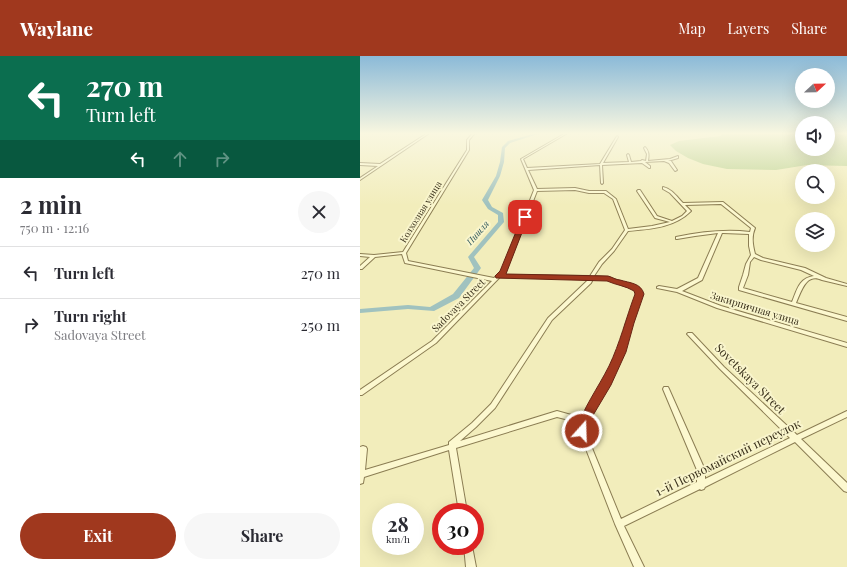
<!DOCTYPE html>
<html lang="en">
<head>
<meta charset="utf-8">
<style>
	:root { --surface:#fff; --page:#f7f7f7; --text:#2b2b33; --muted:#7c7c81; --line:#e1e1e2; --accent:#a0381e }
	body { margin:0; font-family:"Playfair Display",serif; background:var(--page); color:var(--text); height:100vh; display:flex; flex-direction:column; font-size:15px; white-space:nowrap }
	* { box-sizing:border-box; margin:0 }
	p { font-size:13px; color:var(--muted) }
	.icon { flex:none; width:22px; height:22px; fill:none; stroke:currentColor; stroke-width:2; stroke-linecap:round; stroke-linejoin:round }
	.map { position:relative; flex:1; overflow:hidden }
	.panel { display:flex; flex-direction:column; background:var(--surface); width:360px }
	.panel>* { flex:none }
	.banner { background:#0b6e4f; color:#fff; overflow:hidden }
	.needle { width:26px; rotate:68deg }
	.fabs { position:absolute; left:435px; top:12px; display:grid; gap:8px }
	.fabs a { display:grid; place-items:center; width:40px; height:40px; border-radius:50%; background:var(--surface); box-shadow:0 4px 16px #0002; font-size:20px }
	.speed { position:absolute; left:12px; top:447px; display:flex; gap:8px; font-size:20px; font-weight:700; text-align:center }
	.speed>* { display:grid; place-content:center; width:52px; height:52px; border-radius:50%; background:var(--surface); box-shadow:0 4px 16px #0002; line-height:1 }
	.speed small { font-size:10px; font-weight:400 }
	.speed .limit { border:6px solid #d22; background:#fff; color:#111 }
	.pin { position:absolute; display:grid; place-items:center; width:34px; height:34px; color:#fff; margin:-17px; border-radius:8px; box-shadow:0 2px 6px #0006 }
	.me { position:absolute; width:44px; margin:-22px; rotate:20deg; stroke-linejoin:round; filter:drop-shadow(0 0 3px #0008) }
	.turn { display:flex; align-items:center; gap:14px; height:84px; padding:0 20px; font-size:18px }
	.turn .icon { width:52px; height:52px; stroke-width:2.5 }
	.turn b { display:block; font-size:28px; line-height:34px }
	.lanes { display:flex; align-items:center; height:38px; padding:0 20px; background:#0003; justify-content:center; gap:20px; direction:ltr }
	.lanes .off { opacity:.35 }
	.round { display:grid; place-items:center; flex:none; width:42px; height:42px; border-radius:21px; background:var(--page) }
	.summary { display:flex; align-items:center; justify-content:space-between; height:68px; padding:0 20px }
	h1 { font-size:24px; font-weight:700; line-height:30px }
	.cta { display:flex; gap:8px; margin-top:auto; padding:8px 20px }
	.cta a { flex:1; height:46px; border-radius:24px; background:var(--accent); color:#fff; font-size:16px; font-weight:700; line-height:46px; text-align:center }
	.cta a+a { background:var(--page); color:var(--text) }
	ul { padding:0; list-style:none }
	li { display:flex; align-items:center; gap:12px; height:52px; padding:0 20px; border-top:1px solid var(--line) }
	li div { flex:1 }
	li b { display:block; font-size:15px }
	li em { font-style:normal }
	header { display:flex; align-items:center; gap:24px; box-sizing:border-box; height:56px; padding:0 20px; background:var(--accent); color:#fff }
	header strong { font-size:19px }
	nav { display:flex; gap:22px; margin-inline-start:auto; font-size:14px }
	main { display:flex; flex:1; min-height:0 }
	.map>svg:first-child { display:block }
	.green { fill:#bbd18f }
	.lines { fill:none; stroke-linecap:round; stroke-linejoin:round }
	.river { fill:#a0c2bf; fill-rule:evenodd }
	.minor-casing { stroke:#8b7d53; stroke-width:2 }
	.minor { fill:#fcf8cf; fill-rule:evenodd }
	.route { fill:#a0381e; stroke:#682414 }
	.labels { text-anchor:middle; stroke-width:4; stroke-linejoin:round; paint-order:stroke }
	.far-street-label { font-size:9px; fill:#382f1a; stroke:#f9f5cc }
	.far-water-label { font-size:9px; font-style:italic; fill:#28525a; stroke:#f9f5cc }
	.street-label { font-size:10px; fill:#382f1a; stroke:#f9f5cc }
	.near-street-label { font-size:12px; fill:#382f1a; stroke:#f9f5cc }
</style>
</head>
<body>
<header>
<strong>Waylane</strong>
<nav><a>Map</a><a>Layers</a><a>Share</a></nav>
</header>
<main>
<section class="panel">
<div class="banner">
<div class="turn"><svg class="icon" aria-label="left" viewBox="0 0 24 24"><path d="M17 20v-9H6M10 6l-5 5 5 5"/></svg><div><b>270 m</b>Turn left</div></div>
<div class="lanes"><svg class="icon" aria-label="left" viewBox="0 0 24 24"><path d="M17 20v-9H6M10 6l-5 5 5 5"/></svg><svg class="icon off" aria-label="ahead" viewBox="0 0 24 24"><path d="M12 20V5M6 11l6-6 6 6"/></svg><svg class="icon off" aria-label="right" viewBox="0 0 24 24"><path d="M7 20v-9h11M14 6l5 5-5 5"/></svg></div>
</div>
<div class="summary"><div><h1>2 min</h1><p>750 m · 12:16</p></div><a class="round"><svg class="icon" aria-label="close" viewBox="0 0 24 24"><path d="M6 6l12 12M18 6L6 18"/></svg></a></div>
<ul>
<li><svg class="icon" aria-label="left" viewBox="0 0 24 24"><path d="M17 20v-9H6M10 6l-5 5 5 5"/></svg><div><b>Turn left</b></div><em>270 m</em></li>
<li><svg class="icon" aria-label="right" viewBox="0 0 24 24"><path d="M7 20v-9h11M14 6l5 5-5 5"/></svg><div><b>Turn right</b><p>Sadovaya Street</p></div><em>250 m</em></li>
</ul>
<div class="cta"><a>Exit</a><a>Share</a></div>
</section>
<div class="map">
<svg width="487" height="511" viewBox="0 0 487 511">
	<rect width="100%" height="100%" fill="#f2edbb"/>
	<path class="green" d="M361 78H442V93H468V78H487V110L447 109 416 114 367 113 343 108 328 102 316 95 310 89 319 85 361 80Z"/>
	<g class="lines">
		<path class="river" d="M173 78H178L150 87 145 92 144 106 140 120 128 144 132 151 143 157 144 166 114 201 121 212 99 242 74 255 48 253 0 257V253L48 249 70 251 93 238 114 212 108 201 138 166V159L128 153 122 144 136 120 140 106 142 91 148 85Z"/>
		<g class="minor-casing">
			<path id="minor" d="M66 78H68L0 124V122L18 110 0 109V107L20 108Z
				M112 78H114L109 84V94L46 197 48 205 134 222 142 215 174 134 161 103 204 78H206L163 103 167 112 240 108 257 80 258 81 243 107 269 106 267 99 268 98 269 99 271 106 281 105 282 104 286 105 287 98 284 92 285 91C289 95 289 99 288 105L310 103 318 100V102L308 105H311L317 114 315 115 309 107 304 105 285 106 290 110V112H289L282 107 242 109 243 127 242 128 241 127 240 109 168 114 177 133 215 132 229 135H246L256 143 268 173 292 170 310 166 295 162 277 135 278 134H280L297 160 312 165 322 160 327 155 310 137 303 133V131C312 133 317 141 323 147L363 146 395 172C391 181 393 190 395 198L403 202 445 212 466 222 487 228V230L462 224C446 216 441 236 436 247L487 261V265L379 234V231L383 219 386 208 391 199 389 190V178L363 177H362L342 224 322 235 361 250 487 287V291L357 252 317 236 297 232V231L299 230 317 233 338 222 358 177 335 180 317 183H316V181C340 176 365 173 390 176L391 172 361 148 325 149 331 155C314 172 290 173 268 175L254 195 242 208 234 220 248 221 268 228 280 233 282 238 272 267 264 296 248 329 229 360 225 375 261 463 337 426V414L303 333 304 331H308L309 333 345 414V423L430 382 360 313 328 279 327 278 328 277H332L364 311 437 379 487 355V361L441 383 487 427V436L484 435 435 386 345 431 344 433 341 434 340 433 264 470 284 511H274L255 468 219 375 221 367 197 361 96 392 107 456H99L89 394 4 421 3 427 0 428V391L3 390 6 391 7 393 5 414 89 389V386L112 367 131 348 188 262 227 225 229 223 140 221 76 287 2 339H0V334L72 285 132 225 45 207 42 198 15 201 2 213H0V210L10 201 0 200V198L14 199 43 196 107 94V84ZM215 134 229 137H244L253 143 265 174 252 193 239 206 230 220 143 219 146 215 177 135ZM394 201 401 204 441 214 454 220C439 222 437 234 432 246L383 232 388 219 390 206ZM233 223H247L273 233 276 235 278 238 266 267 258 296 242 328 222 362 197 355 100 385 116 371 135 352 192 264 231 227Z
				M104 490H112L116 511H106Z"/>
		</g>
		<use href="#minor" class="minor"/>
	</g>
	<linearGradient id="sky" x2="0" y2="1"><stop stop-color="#8bbad8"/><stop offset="0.52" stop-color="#f9f7e0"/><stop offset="1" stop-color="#f9f7e0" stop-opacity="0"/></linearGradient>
	<rect width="487" height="149" fill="url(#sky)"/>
	<path class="route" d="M165 159 168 161 146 218 248 220C252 221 256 224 260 224 270 227 281 227 284 238L274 267 266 296 251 329 232 361 226 379 222 380 218 379 216 375C223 352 238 332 249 310 260 287 266 262 275 238L274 235C266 230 256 229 247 225L136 222 135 220 140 215 162 161Z"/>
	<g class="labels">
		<g class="far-street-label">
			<text transform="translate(61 156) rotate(-58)" y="3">Колхозная улица</text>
		</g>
		<g class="far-water-label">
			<text transform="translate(118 177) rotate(-49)" y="3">Пишля</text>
		</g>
		<g class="street-label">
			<text transform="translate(98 249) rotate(-45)" y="4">Sadovaya Street</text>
			<text transform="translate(395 252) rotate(17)" y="4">Закирпичная улица</text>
		</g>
		<g class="near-street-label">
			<text transform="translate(390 323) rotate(45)" y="4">Sovetskaya Street</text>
			<text transform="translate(368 402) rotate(-26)" y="4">1-й Первомайский переулок</text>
		</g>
	</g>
</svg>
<div class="fabs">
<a><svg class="needle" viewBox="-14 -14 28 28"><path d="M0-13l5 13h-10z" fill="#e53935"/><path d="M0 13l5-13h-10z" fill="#7c7c81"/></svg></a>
<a><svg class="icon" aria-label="sound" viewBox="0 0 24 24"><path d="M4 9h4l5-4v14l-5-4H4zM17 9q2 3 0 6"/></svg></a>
<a><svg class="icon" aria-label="search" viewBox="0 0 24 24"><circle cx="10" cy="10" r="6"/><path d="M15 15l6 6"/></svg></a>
<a><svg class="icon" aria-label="layers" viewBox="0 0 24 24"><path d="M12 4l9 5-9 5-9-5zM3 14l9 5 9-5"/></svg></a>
</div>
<div class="speed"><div>28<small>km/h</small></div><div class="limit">30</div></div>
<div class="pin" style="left:165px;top:161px;background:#d93025"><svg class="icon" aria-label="arrive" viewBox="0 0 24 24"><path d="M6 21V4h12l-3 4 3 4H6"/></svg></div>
<svg class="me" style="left:222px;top:375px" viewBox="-20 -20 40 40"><circle r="17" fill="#a0381e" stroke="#fff" stroke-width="3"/><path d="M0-11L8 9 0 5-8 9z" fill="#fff"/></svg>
</div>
</main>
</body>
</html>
